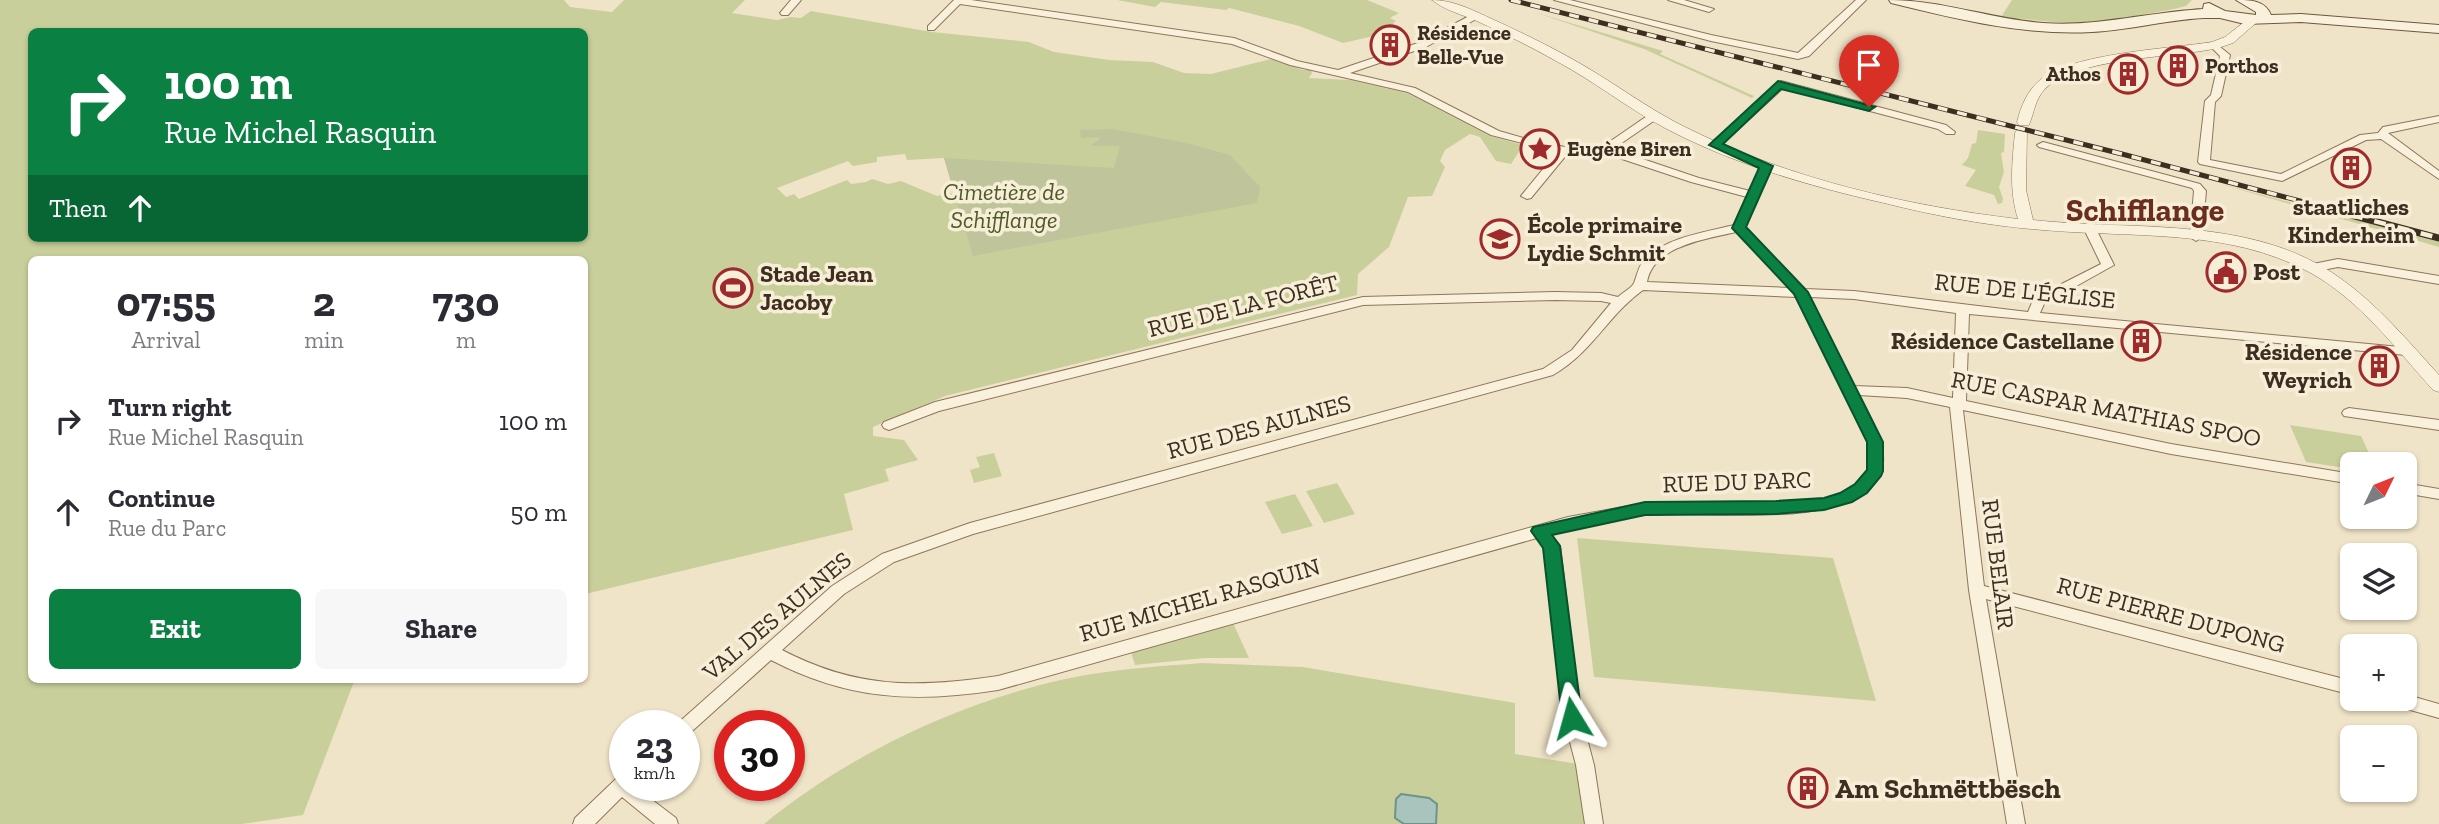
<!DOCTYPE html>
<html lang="en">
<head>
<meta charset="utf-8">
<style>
	:root { --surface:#fff; --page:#f7f7f7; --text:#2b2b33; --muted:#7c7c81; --accent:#0b8043 }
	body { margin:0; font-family:"Zilla Slab",serif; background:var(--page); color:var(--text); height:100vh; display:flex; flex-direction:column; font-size:26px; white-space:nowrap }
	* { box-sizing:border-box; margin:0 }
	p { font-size:23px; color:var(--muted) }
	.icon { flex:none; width:38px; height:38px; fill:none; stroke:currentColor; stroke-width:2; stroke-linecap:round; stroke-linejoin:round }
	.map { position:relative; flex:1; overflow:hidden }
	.sheet { position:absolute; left:28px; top:256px; width:560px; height:427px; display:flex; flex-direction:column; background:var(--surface); border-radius:10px; box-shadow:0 2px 5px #0004 }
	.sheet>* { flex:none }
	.hud { position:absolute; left:28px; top:28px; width:560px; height:214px; border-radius:10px; box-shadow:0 2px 5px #0004; background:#0b8043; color:#fff; overflow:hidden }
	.needle { width:46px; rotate:47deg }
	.fabs { position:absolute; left:2340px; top:452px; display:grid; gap:14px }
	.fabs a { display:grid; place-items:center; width:77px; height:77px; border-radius:10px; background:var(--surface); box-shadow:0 2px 5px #0004; font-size:35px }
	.speed { position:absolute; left:609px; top:710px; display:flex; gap:14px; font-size:35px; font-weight:700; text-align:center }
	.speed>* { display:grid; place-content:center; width:91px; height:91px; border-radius:50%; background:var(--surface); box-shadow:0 2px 5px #0004; line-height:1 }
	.speed small { font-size:18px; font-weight:400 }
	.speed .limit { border:10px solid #d22; background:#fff; color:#111 }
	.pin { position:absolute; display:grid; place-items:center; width:60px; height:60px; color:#fff; margin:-72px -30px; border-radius:50% 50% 50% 0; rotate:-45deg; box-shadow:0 0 7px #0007 }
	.pin .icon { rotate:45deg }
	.me { position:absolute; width:77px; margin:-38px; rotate:352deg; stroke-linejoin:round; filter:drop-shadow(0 0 5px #0008) }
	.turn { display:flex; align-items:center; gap:24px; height:147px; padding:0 21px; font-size:32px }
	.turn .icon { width:91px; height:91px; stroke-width:2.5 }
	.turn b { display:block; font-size:49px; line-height:60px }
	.then { display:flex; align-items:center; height:66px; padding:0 21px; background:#0003; gap:14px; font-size:26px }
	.eta { display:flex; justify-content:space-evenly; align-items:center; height:119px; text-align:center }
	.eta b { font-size:42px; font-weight:700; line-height:49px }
	.cta { display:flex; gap:14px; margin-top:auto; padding:14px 21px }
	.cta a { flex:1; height:80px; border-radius:10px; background:var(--accent); color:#fff; font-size:28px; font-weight:700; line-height:80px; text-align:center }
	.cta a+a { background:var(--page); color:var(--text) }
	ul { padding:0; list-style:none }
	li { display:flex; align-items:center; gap:21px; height:91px; padding:0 21px }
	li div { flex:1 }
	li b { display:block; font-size:26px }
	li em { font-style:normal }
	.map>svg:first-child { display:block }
	.green { fill:#c9cf9b; fill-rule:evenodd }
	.cemetery { fill:#bfc49a }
	.water { fill:#a9c4bc; stroke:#6f938a; stroke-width:2 }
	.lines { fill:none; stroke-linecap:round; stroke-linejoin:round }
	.minor-casing { stroke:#8d765c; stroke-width:2 }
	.tertiary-casing { stroke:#8d765c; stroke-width:1 }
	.secondary-casing { stroke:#6f573f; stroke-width:2 }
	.minor { fill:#faf1dc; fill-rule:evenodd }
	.tertiary { fill:#faf1dc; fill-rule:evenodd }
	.secondary { fill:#faf1dc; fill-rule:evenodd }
	.rail-far1-casing { stroke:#3d2e20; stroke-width:5 }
	.rail-casing { stroke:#3d2e20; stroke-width:7 }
	.rail-far1 { stroke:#f7eed8; stroke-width:3.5; stroke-dasharray:10; stroke-linecap:butt }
	.rail { stroke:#f7eed8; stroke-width:4.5; stroke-dasharray:12; stroke-linecap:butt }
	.route { fill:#0b8043; stroke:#07532c; stroke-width:2 }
	.labels { text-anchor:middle; stroke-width:7; stroke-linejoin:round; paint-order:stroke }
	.far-poi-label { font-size:21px; font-weight:bold; fill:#3d2e20; stroke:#f7eed8; text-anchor:start }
	.park-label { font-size:24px; font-style:italic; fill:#4d5a26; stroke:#f7eed8 }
	.poi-label { font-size:24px; font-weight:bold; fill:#3d2e20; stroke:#f7eed8; text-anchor:start }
	.street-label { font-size:24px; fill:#3d2e20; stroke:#f7eed8 }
	.near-poi-label { font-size:28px; font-weight:bold; fill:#3d2e20; stroke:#f7eed8; text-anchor:start }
	.district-label { font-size:32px; font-weight:bold; fill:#6b2e1e; stroke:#f7eed8 }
</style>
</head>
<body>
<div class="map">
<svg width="2439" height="824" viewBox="0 0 2439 824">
	<rect width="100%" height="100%" fill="#f0e4c8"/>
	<path class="green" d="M0 0H564L570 7 612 12 624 0H745L732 13 777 20 791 17 801 18 811 11 932 32 1029 42 1054 52 1109 60 1153 62 1184 73 1211 74 1271 59 1303 70H1311L1312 73 1309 78 1350 80 1407 93 1490 136 1523 145 1511 164 1496 161 1480 137 1470 134 1445 150 1440 161 1445 167 1432 196 1408 197 1389 247 1358 274 1357 295 945 396 873 427V436L904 440 918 460 885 469 889 481 844 494 853 530 585 594 584 259H32V679H355L303 815 242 824H0ZM32 32H584V238H32ZM905 154 907 160 944 158 954 193 937 196 901 181 888 184 872 179 866 182 851 184 847 180 799 199 794 194 786 197 777 188 848 161 853 166 877 162V157Z
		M1117 0H1367L1399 13 1390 18 1396 21 1393 23 1400 30 1343 43 1299 26 1229 8 1226 10 1161 2 1155 7Z
		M2012 0H2192L2186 6 2174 9 2086 25 2001 17Z
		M1534 12 1663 51 1660 54 1754 96 1752 98 1644 49Z
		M1978 130 2005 134 2004 152 2001 153 2004 172 1999 187 2003 199 2002 203 1998 204 1994 195 1965 186 1976 170 1962 165 1968 158 1972 144 1976 143Z
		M2217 183 2439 242V247Z
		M2290 425 2361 436 2374 464H2352V469L2306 462Z
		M994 453 1002 476 974 483 970 470 980 467 976 457Z
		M1337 483 1355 514 1324 523 1306 491Z
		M1295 494 1313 526 1282 534 1265 502Z
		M1577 538 1833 558 1876 701 1594 677Z
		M1233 623 1249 658H1205L1135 665 1131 652Z
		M1202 663 1303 667 1515 703V754L1585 765 1594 824H764C852 752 967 698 1080 676 1120 669 1161 666 1202 663Z"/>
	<path class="cemetery" d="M1113 129 1187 143 1230 155 1260 187 1257 203 973 256 944 158 1114 168 1120 146H1090L1099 140V137L1081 138 1080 130Z"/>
	<path class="water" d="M1401 794 1429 798 1437 804 1436 824H1404L1395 818 1396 799Z"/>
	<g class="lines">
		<g class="minor-casing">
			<path id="minor" d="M791 0H801L788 15H782L780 13Z
				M954 0H971L1234 38 1297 61 1338 70 1418 43 1475 13 1480 16 1478 18 1426 47 1350 73 1415 88 1499 131 1534 141 1565 147H1602L1650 114H1658V118L1613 149 1699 178 1750 191 1763 164H1771L1773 166 1745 227 1805 289 1854 291 2028 312 2034 298 2101 264 2084 229 2090 225 2096 229 2114 265 2044 304 2040 313 2411 348 2413 351 2411 354 2406 355 1969 314 1966 401 2171 444 2352 474V484L2171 454 1963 410 1984 586 2352 681V695L1986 599 2025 824H2007L1969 590 1950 407 1907 398 1859 395C1870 418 1888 443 1882 470 1881 475 1876 479 1873 483 1835 531 1703 509 1645 515 1614 517 1581 525 1551 534L1560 546 1580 712 1594 765 1603 824H1585L1576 765 1562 712 1544 547 1537 538 998 690C914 703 848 700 771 660L690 733 684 735V726H676L678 723 832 586 882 554 970 523 1543 369 1572 350 1611 303 1601 301 1555 300 1363 305 939 411 889 430 884 428 882 425 884 422 935 402 1363 297 1555 292 1601 293 1618 297C1623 292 1632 288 1634 283 1638 273 1638 266 1646 258 1668 237 1706 232 1734 225L1747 197 1691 182 1604 153H1568L1531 198 1527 199 1521 196 1557 152 1491 135 1408 92 1290 65 1232 44 960 4 934 30H928V26ZM1736 232 1790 288 1647 282C1653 246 1706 239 1736 232ZM1643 290 1797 297 1868 442V470L1856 484 1840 494 1824 499 1776 502 1645 503 1568 517 998 676C916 688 857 689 782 650L844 594 894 562 973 534 1553 375C1593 352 1607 316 1643 290ZM1810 297 1854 299 1956 313 1953 398 1907 388 1854 386Z
				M1554 0H1570L1711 35 1798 53 1856 0H1866L1809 56 1798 59 1711 41Z
				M1668 0H1684L1714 9 1709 12Z
				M2214 42 2230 55 2221 96 2215 102 2210 160 2281 174 2360 135 2378 133 2383 127 2439 116V122L2388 133 2439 171V179L2381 139 2366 140 2282 181 2200 164 2198 162 2205 101 2211 95 2220 56 2209 45Z
				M1781 81 1946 125 1955 132 1954 134H1946L1938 129 1783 88 1719 147H1711V143Z
				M2043 142 2200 184 2206 191 2202 237 2196 241 2190 237 2194 191 2192 188 2039 147 2037 145Z
				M2338 259 2439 276V284L2338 267 2312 272 2306 268 2308 265Z
				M2349 408 2439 420V430L2344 416 2342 413 2344 410Z
				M2404 483 2439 489V499L2404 493Z
				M2404 694 2439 704V718L2385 703 2383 698H2404Z
				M625 774V786H634L676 818 678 824H655L622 797 595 824H573L575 818 619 776Z"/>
		</g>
		<g class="tertiary-casing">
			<path id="tertiary" d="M1432 0C1454 0 1472 10 1492 19 1527 35 1562 52 1596 73 1627 92 1657 114 1691 130 1791 179 1907 206 2018 219 2009 191 2012 162 2015 133L2017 130H2027L2026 190 2033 220C2134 231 2252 215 2340 278 2378 305 2408 341 2439 375V392L2433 390C2396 349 2359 299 2309 272 2228 228 2132 238 2043 230 1989 226 1936 216 1884 203 1809 186 1733 164 1665 128 1627 108 1594 81 1556 61 1530 46 1504 34 1477 21 1463 15 1444 10 1432 0Z
				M2252 16 2258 20 2256 23 2233 43 2218 48C2175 58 2073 57 2044 90 2035 100 2034 113 2029 125H2019L2017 122C2021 106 2027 91 2040 80 2072 53 2168 49 2212 42L2225 37Z"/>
		</g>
		<g class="secondary-casing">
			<path id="secondary" d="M1889 0C1941 0 1991 19 2043 23 2098 27 2149 12 2203 9L2204 4 2209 3 2225 11 2256 15V12L2236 0C2250 0 2265 0 2271 15L2301 14 2439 25V33L2301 22 2245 24 2220 18H2204C2166 20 2130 30 2092 32 2025 36 1956 19 1891 3Z"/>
		</g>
		<use href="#minor" class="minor"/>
		<use href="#tertiary" class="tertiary"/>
		<use href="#secondary" class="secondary"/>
		<g class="rail-far1-casing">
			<path id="rail-far1" d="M1511 0 2122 154 2357 216"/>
		</g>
		<g class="rail-casing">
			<path id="rail" d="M2351 215 2439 238"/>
		</g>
		<use href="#rail-far1" class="rail-far1"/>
		<use href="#rail" class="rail"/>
	</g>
	<path class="route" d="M1778 81 1875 107 1869 111 1781 89 1723 144 1773 166 1746 227 1808 292 1883 442V471L1881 476 1867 493 1852 502 1824 510 1776 514 1645 515 1552 535 1560 546 1582 718 1579 724 1572 726 1565 724 1562 718 1543 548 1531 531 1533 527 1645 502 1776 501 1824 498 1840 493 1855 484 1867 470V442L1794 294 1732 228 1759 168 1709 145Z"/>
	<defs>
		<g id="building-ring" transform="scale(2.0125)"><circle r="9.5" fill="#f7eed8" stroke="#9e2a2b" stroke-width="1.5"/><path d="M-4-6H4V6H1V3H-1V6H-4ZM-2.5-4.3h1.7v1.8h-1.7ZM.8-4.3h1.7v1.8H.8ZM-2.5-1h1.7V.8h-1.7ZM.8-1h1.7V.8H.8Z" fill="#9e2a2b"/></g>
		<g id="sight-ring" transform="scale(2.0125)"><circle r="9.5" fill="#f7eed8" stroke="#9e2a2b" stroke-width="1.5"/><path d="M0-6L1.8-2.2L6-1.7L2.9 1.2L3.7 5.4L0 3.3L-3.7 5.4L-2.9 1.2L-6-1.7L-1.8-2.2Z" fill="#9e2a2b"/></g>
		<g id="school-ring" transform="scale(2.0125)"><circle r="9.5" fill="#f7eed8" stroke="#9e2a2b" stroke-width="1.5"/><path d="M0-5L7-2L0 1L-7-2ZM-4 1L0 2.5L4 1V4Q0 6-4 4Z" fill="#9e2a2b"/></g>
		<g id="civic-ring" transform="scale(2.0125)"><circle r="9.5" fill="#f7eed8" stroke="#9e2a2b" stroke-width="1.5"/><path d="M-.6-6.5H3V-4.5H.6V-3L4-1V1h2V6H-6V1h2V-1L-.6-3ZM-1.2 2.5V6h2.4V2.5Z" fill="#9e2a2b"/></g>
		<g id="stadium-ring" transform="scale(2.0125)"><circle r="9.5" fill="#f7eed8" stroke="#9e2a2b" stroke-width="1.5"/><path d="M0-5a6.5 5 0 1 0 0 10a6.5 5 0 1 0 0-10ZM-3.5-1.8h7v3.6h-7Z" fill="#9e2a2b"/></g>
	</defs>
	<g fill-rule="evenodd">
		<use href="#building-ring" x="1390" y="45"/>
		<use href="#building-ring" x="2178" y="66"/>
		<use href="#building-ring" x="2128" y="74"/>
		<use href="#sight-ring" x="1540" y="149"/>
		<use href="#building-ring" x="2351" y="168"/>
		<use href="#school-ring" x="1500" y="239"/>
		<use href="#civic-ring" x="2226" y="272"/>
		<use href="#stadium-ring" x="733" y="288"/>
		<use href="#building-ring" x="2141" y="341"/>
		<use href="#building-ring" x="2379" y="366"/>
		<use href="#building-ring" x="1808" y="788"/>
	</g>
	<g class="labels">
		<g class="far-poi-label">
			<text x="1417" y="40">Résidence<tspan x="1417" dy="24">Belle-Vue</tspan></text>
			<text x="2205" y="73">Porthos</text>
			<text x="2101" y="81" text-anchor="end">Athos</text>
			<text x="1567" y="156">Eugène Biren</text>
		</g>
		<g class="park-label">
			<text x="1004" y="200">Cimetière de<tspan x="1004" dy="28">Schifflange</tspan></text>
		</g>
		<g class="poi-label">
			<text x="2351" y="215" text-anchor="middle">staatliches<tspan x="2351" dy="28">Kinderheim</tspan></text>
			<text x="1527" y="233">École primaire<tspan x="1527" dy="28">Lydie Schmit</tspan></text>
			<text x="2253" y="280">Post</text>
			<text x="760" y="282">Stade Jean<tspan x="760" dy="28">Jacoby</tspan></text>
			<text x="2114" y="349" text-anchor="end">Résidence Castellane</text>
			<text x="2352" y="360" text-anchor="end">Résidence<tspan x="2352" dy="28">Weyrich</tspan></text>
		</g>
		<g class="street-label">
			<text transform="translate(2025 291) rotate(6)" y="8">RUE DE L'ÉGLISE</text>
			<text transform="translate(1243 306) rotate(-14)" y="8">RUE DE LA FORÊT</text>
			<text transform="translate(2106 409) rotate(11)" y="8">RUE CASPAR MATHIAS SPOO</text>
			<text transform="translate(1259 427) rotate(-15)" y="8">RUE DES AULNES</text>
			<text transform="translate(1737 482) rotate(-2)" y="8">RUE DU PARC</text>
			<text transform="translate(1998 564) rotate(83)" y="8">RUE BELAIR</text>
			<text transform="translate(1200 600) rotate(-16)" y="8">RUE MICHEL RASQUIN</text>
			<text transform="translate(2171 615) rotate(15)" y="8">RUE PIERRE DUPONG</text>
			<text transform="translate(777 616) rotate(-40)" y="8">VAL DES AULNES</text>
		</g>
		<g class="near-poi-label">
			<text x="1835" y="798">Am Schmëttbësch</text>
		</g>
		<g class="district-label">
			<text x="2145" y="221">Schifflange</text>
		</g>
	</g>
</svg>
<div class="fabs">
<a><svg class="needle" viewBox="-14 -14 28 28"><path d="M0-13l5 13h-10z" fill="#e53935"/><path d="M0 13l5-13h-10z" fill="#7c7c81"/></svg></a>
<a><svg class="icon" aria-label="layers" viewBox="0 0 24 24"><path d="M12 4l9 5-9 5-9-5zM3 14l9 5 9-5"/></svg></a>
<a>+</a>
<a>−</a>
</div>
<div class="speed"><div>23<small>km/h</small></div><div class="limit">30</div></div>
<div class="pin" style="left:1869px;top:107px;background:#d93025"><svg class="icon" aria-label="arrive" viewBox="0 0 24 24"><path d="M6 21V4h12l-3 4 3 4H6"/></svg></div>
<svg class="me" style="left:1572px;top:718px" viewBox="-20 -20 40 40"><path d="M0-17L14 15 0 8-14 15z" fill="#0b8043" stroke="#fff" stroke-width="4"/></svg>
<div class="hud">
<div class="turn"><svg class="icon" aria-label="right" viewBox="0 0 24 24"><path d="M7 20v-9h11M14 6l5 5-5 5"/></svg><div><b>100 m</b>Rue Michel Rasquin</div></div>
<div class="then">Then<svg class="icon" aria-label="ahead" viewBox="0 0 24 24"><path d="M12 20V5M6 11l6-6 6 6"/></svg></div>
</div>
<section class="sheet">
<div class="eta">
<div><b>07:55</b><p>Arrival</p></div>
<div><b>2</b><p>min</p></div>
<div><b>730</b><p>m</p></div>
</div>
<ul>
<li><svg class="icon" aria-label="right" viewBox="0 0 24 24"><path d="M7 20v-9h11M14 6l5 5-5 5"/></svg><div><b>Turn right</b><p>Rue Michel Rasquin</p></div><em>100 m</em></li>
<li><svg class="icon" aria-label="ahead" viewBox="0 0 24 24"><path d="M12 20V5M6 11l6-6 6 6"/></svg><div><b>Continue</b><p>Rue du Parc</p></div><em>50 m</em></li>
</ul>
<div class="cta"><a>Exit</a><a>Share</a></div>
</section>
</div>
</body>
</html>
